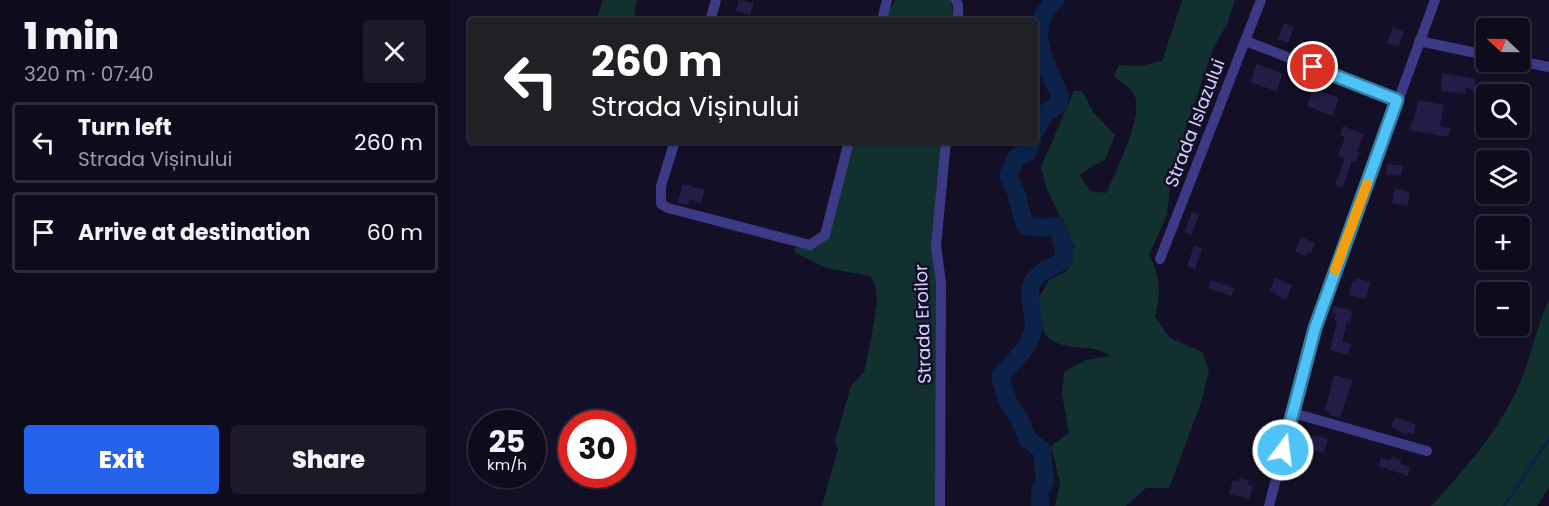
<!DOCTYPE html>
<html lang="en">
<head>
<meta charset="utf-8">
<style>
	:root { --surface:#0e0b1c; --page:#1c1929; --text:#f1f3f6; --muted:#9b9ba3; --line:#2e2b3b; --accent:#2563eb }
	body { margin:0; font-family:Poppins,sans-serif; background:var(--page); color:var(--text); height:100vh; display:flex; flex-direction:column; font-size:22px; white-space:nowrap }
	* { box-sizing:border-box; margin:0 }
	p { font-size:20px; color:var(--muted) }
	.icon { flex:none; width:33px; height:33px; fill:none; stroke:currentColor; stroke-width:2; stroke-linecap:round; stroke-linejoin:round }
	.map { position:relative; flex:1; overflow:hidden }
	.panel { display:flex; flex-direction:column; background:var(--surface); width:450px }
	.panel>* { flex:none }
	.banner { position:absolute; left:18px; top:18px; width:570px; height:126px; border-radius:6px; box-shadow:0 2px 4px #0004,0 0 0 2px var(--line); background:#202124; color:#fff; overflow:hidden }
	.needle { width:39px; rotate:292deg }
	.controls { position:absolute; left:1026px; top:18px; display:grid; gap:12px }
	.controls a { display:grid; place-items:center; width:54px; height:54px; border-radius:6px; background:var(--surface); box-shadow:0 2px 4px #0004,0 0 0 2px var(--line); font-size:30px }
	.speed { position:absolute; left:18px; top:410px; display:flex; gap:12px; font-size:30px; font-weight:700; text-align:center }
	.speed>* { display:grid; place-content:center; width:78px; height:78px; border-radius:50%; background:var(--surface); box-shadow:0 2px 4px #0004,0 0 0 2px var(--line); line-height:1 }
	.speed small { font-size:15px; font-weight:400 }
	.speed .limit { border:9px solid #d22; background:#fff; color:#111 }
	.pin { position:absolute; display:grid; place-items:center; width:51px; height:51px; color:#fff; margin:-26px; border:3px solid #fff; border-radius:50%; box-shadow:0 2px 6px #0007 }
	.me { position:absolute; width:66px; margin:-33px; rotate:15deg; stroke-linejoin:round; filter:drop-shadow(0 0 4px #0008) }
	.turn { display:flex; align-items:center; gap:21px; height:126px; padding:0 24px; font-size:27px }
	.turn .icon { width:78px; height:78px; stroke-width:2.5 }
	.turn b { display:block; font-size:42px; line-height:51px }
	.round { display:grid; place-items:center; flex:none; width:63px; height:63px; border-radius:6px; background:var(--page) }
	.summary { display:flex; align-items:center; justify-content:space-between; height:102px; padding:0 24px }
	h1 { font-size:36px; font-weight:800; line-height:45px }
	.action { display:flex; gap:12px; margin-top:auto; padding:12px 24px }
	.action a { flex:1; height:69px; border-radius:6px; background:var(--accent); color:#fff; font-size:24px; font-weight:800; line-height:69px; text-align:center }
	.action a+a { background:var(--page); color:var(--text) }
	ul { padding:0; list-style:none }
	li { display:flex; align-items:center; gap:18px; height:81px; margin:0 12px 9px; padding:0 12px; border:3px solid var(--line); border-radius:6px }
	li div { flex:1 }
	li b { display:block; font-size:22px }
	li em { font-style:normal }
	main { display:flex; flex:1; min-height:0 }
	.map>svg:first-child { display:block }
	.green { fill:#12302f }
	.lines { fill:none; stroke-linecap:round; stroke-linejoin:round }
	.stream { stroke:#0c2248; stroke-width:3 }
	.river { stroke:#0c2248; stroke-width:18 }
	.building { fill:#241b47 }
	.minor { stroke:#3d3a85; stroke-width:10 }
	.route-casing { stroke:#337fa1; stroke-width:15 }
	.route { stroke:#4fc3f7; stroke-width:10 }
	.slow { stroke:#f59e0b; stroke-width:10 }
	.labels { text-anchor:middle; stroke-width:5; stroke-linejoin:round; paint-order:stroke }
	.street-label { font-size:18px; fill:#d9d4ff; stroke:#130f26 }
</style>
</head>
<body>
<main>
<section class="panel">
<div class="summary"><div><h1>1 min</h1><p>320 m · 07:40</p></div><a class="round"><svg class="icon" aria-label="close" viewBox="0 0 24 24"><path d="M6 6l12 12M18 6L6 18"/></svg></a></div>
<ul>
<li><svg class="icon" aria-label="left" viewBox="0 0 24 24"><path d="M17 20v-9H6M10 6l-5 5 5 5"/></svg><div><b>Turn left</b><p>Strada Vișinului</p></div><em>260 m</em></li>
<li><svg class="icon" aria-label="arrive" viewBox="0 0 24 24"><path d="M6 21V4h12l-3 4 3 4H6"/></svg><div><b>Arrive at destination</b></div><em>60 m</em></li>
</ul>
<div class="action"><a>Exit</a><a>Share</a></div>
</section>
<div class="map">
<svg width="1099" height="506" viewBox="0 0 1099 506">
	<rect width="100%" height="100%" fill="#130f26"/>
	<path class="green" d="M153 0H187L184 15 200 21H146Z
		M446 0H501L504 21H432Z
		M732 0H785L777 24 764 47 735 130 721 176 717 215 699 255C711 277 711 293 705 317L720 338 752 352 759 370 752 400 719 488H696L676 506H605L610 483 601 446 619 433 612 394 614 372 635 360 660 356C643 341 607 355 594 332 589 324 589 309 588 299L599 280 617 271 624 246 596 187 591 167 624 91H632L644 113 665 135 655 160 646 164 630 175 640 191 656 193C665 173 698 109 682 91 677 85 669 82 664 76L669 65 691 66 712 61Z
		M403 141H492L486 382V506H372L388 449 385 441 401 386 414 372 420 345 427 303 425 284 420 276 376 268 344 252 347 246 366 247 375 240Z
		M1099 300V487L1087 506H981C1016 468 1049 431 1070 383 1082 356 1086 326 1099 300Z"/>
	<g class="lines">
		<path class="stream" d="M1054 506C1071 484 1083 461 1099 439"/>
		<path class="river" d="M585 132 595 113 608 105 610 97C598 65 572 29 606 0
			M582 141 577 153 567 156 558 176 566 192 575 226 591 228 607 226 614 248V260C590 274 576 275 581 307 583 315 585 323 583 331 579 348 562 363 550 376L558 402 569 417 577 439 592 450 595 481 590 493V506"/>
	</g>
	<path class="building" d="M289 0 304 3 300 15 286 11Z
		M834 23 844 27 838 43 828 39Z
		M943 27 954 32 948 47 937 43Z
		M807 64 833 74 826 91 800 82Z
		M992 73 1026 79 1024 90 1016 88 1015 94 991 91Z
		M863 88 889 98 883 116 857 106Z
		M968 100 994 105 990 126 1000 128 998 137 960 130 962 121H964Z
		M893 126 914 134 907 152 909 153 906 162 902 161 892 188 885 185 895 158 888 156 895 137 890 135Z
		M937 164 953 166 951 176 936 174Z
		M233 184 255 190 251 203 240 199 238 205 227 203Z
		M944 189 960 192 958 206 942 203Z
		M742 212 749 215 741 235 734 232Z
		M851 237 865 243 861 253 858 252 856 256 845 252Z
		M744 246 752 249 745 269 737 266Z
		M825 278 842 285 837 298 833 299 820 291Z
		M906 278 920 282 916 299 899 295 902 282 905 283Z
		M761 280 784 288 781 296 758 288Z
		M884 306 903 311 900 323H897L892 342 901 344 898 355 880 350 887 320H884L886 314 881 313Z
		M884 375 903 380 890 418 879 415 880 412 875 410Z
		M945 417 966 425 963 434 958 432 957 436 941 426Z
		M863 435 878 439 874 453 859 448Z
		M943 457 952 460 950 464 960 467 958 476 928 466 931 458 938 460Z
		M789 478 799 480 798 484 803 486 799 499 779 494 783 480 788 482Z"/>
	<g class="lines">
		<path class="minor" d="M506 0 508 5V21
			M260 21 266 0
			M432 21 437 0
			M796 41 947 100
			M969 41 1036 55
			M1070 61 1099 67
			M225 141 211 186V204L218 208 360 245 375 235 399 141
			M710 259 811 0
			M843 413 977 451
			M490 506 491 283 486 246 496 141
			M819 506 865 328 985 0"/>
	</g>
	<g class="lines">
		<g class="route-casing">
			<path id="route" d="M833 450 865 328 947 100 863 67"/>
		</g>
		<use href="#route" class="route"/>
		<path class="slow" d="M885 270 917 184"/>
	</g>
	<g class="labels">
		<g class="street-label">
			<text transform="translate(745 123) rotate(-69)" y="6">Strada Islazului</text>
			<text transform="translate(473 324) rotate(-92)" y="6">Strada Eroilor</text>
		</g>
	</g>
</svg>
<div class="controls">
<a><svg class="needle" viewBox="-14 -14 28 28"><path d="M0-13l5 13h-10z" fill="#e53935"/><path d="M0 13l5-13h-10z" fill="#9b9ba3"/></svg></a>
<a><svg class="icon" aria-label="search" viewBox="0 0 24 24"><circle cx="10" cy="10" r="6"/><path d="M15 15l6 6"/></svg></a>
<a><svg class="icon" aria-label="layers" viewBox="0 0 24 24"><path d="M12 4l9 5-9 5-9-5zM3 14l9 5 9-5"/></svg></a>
<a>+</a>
<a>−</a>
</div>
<div class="speed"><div>25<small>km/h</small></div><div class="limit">30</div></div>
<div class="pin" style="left:863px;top:67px;background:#d93025"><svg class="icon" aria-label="arrive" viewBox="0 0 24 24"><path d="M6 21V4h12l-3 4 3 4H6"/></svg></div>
<svg class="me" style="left:833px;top:450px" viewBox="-20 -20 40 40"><circle r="17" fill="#4fc3f7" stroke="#fff" stroke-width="3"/><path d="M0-11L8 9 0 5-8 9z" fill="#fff"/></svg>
<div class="banner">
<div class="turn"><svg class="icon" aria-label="left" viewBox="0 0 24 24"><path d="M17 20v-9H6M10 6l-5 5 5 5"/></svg><div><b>260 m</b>Strada Vișinului</div></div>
</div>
</div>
</main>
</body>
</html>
